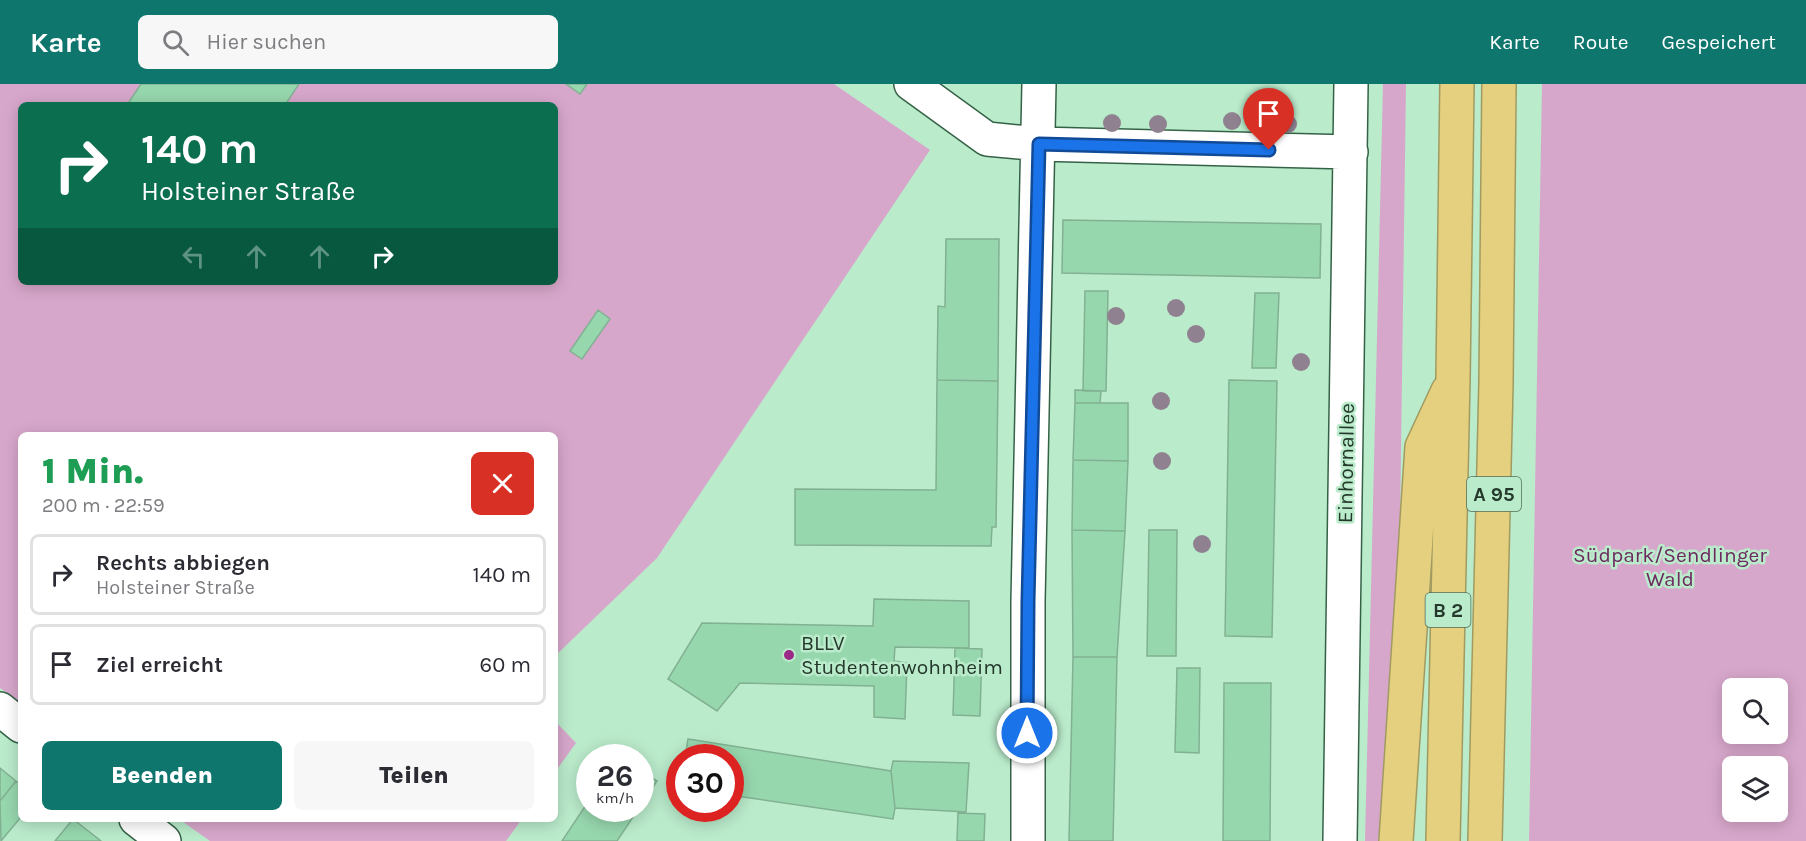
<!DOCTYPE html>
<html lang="de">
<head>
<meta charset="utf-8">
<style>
	:root { --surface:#fff; --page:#f7f7f7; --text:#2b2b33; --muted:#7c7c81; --line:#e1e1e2; --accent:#0f766e }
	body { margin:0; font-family:Karla,sans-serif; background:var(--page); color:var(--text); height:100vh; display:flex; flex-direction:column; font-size:22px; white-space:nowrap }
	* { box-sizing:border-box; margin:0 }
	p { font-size:20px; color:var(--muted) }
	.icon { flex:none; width:33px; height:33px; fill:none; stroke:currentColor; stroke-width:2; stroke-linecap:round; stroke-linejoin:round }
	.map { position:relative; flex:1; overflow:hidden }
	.details { position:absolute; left:18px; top:348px; width:540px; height:390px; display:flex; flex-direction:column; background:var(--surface); border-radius:9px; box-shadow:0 3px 15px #0003 }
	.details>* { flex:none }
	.top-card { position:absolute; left:18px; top:18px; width:540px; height:183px; border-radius:9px; box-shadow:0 3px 15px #0003; background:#0b6e4f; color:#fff; overflow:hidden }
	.tools { position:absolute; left:1722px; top:594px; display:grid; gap:12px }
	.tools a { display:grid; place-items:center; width:66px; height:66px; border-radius:9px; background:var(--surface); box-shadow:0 3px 15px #0003; font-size:30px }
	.speed { position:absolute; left:576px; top:660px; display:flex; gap:12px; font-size:30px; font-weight:700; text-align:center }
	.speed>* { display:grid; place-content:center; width:78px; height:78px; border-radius:50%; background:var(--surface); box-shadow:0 3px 15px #0003; line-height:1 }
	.speed small { font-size:15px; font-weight:400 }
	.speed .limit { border:9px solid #d22; background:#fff; color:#111 }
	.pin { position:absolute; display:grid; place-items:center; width:51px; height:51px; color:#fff; margin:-62px -26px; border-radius:50% 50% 50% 0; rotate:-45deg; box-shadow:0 0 6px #0007 }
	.pin .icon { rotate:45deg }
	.me { position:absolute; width:66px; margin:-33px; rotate:0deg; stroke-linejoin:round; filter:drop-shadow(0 0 4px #0008) }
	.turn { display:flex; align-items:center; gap:21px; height:126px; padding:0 24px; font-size:27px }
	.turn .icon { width:78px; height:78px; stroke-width:2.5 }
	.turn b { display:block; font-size:42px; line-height:51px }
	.lanes { display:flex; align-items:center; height:57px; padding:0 24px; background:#0003; justify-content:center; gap:30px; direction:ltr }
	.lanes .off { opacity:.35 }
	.round { display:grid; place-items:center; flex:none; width:63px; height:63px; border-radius:9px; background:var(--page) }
	.headline { display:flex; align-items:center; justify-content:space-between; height:102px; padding:0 24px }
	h1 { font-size:36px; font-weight:800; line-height:45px; color:#1e9e55 }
	.cta { display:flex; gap:12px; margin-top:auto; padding:12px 24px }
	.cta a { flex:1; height:69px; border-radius:9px; background:var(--accent); color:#fff; font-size:24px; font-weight:800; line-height:69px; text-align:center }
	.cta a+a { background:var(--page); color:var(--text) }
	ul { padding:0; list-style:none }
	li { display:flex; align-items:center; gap:18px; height:81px; margin:0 12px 9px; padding:0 12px; border:3px solid var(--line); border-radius:9px }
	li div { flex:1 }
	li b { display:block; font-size:22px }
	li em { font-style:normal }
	header { display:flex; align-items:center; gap:36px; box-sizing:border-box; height:84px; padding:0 30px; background:var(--accent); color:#fff }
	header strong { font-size:28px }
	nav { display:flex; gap:33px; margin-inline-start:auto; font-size:21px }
	.search { width:420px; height:54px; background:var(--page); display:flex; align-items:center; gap:15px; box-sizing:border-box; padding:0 21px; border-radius:9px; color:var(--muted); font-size:22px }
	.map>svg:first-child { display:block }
	.green { fill:#d7a7cb; fill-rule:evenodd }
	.building { fill:#97d7ae; stroke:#81b192; stroke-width:1.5 }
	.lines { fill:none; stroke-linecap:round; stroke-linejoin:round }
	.minor-casing { stroke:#356247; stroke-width:36 }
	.highway-casing { stroke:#a19b61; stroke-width:36 }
	.minor { stroke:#fff; stroke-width:33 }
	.highway { stroke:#e4d07e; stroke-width:33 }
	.tree { fill:#908190 }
	.route-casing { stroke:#114b97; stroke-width:15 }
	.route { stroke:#1a73e8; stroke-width:10 }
	.poi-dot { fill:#9b2987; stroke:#baebcb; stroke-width:2 }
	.labels { text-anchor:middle; stroke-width:5; stroke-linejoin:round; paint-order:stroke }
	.shield { fill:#baebcb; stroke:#516e5b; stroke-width:1.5 }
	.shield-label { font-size:20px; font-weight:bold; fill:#24382b }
	.street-label { font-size:21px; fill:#24382b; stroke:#baebcb }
	.park-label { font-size:21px; fill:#6d2a5f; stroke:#baebcb }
	.poi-label { font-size:21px; fill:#24382b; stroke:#baebcb; text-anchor:start }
</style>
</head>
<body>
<header>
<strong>Karte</strong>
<div class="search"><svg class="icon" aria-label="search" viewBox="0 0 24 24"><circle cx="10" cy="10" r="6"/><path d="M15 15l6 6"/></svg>Hier suchen</div>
<nav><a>Karte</a><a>Route</a><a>Gespeichert</a></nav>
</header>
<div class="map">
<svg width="1806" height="757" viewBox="0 0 1806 757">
	<rect width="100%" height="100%" fill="#baebcb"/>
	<path class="green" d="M0 0H834L930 66 657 474 555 572V351H21V619L0 604ZM21 21H555V198H21Z
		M1383 0H1406L1400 441 1380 757H1365Z
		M1542 0H1806V757H1529ZM1732 604H1778V650H1732ZM1778 682V728H1732V682Z
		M555 637 576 659 555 688Z
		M179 735H522L506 757H210Z"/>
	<path class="building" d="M141 0H299L285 21H127Z
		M566 0H587L580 10Z
		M1063 136 1321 140 1320 194 1062 189Z
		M946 155H999L998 297 937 296 938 222 945 223Z
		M1085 207H1108L1106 307H1083Z
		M1255 209H1279L1276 284H1252Z
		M598 226 610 235 582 275 570 267Z
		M937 296 998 297 996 443H992L991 462 795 461V405L936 406Z
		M1229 296 1277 297 1272 553 1225 552Z
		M1075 306 1101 307 1100 319H1075Z
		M1075 319H1128V377L1073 376Z
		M1073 376 1128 377 1125 447 1072 446Z
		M1072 446 1125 447 1117 573H1073Z
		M1149 446H1177L1176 572H1147Z
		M874 515 969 517V564L895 563 894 577 907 579 905 635 874 633V602L740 599 717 627 668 595 702 539 873 542Z
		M955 564 982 565 980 632 953 631Z
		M1073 573H1117L1113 757H1069Z
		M1177 584H1200L1199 669 1175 668Z
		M1224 599H1271L1270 757H1223Z
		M688 655 891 687 895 724 893 735 730 711V674H685Z
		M893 677 969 679 966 728 895 724 891 687Z
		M0 684 16 697 0 717Z
		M640 686 657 697 640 722Z
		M16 697 21 701V733L1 757 0 717Z
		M590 715V724H639L617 757H562Z
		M958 729 985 730 984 757H957Z
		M73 735 101 757H55Z"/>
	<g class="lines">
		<g class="minor-casing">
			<path id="minor" d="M911 0 987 55 1039 60 1351 68
				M0 625 21 642
				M136 735 164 757
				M1028 757V517L1039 0
				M1340 757 1351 0"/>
		</g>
		<g class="highway-casing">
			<path id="highway" d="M1396 757 1422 363 1448 307
				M1443 757 1453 294 1457 0
				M1485 757 1496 299 1499 0"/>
		</g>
		<use href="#minor" class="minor"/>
		<use href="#highway" class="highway"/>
	</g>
	<g class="tree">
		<circle cx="1232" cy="37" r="9"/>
		<circle cx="1112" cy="39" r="9"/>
		<circle cx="1158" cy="40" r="9"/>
		<circle cx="1288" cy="40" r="9"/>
		<circle cx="1176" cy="224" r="9"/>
		<circle cx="1116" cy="232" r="9"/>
		<circle cx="1196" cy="250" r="9"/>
		<circle cx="1301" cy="278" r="9"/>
		<circle cx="1161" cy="317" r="9"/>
		<circle cx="1162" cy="377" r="9"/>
		<circle cx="1202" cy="460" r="9"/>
	</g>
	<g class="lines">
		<g class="route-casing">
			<path id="route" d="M1027 649 1028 517 1039 60 1269 66"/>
		</g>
		<use href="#route" class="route"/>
	</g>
	<circle class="poi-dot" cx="789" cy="571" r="6"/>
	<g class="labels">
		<g class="shield">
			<rect x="1467" y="393" width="54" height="34" rx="4.5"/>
			<rect x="1425.5" y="509" width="45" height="34" rx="4.5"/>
		</g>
		<g class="shield-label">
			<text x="1494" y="417">A 95</text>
			<text x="1448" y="533">B 2</text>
		</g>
		<g class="street-label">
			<text transform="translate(1346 379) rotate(-89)" y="7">Einhornallee</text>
		</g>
		<g class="park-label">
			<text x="1670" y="478">Südpark/Sendlinger<tspan x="1670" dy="24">Wald</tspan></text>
		</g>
		<g class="poi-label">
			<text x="801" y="566">BLLV<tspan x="801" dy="24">Studentenwohnheim</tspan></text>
		</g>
	</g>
</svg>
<div class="tools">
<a><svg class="icon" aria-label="search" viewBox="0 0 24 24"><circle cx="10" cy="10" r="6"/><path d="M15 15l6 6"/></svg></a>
<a><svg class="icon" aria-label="layers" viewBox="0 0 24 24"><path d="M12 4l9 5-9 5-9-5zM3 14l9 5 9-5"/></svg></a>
</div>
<div class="speed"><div>26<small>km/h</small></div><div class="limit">30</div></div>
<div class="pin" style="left:1269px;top:66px;background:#d93025"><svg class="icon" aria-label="arrive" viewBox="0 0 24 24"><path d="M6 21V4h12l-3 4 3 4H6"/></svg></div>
<svg class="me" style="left:1027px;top:649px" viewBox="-20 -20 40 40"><circle r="17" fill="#1a73e8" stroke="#fff" stroke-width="3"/><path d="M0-11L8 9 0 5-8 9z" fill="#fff"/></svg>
<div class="top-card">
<div class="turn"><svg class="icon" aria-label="right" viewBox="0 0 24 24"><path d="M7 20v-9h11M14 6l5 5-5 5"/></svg><div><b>140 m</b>Holsteiner Straße</div></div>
<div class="lanes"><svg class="icon off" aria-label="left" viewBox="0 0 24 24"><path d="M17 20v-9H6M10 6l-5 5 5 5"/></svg><svg class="icon off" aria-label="ahead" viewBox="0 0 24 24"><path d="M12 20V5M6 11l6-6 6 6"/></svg><svg class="icon off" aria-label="ahead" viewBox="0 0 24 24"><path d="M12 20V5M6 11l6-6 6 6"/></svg><svg class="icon" aria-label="right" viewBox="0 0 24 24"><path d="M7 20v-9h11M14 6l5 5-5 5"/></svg></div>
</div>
<section class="details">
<div class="headline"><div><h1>1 Min.</h1><p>200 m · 22:59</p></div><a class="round" style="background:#d93025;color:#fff"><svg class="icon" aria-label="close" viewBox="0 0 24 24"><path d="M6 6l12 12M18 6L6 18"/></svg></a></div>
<ul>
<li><svg class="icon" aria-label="right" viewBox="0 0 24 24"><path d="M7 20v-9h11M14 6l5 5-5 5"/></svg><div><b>Rechts abbiegen</b><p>Holsteiner Straße</p></div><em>140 m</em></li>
<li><svg class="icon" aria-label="arrive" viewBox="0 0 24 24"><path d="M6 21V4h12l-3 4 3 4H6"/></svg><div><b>Ziel erreicht</b></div><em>60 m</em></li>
</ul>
<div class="cta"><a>Beenden</a><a>Teilen</a></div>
</section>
</div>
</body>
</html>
